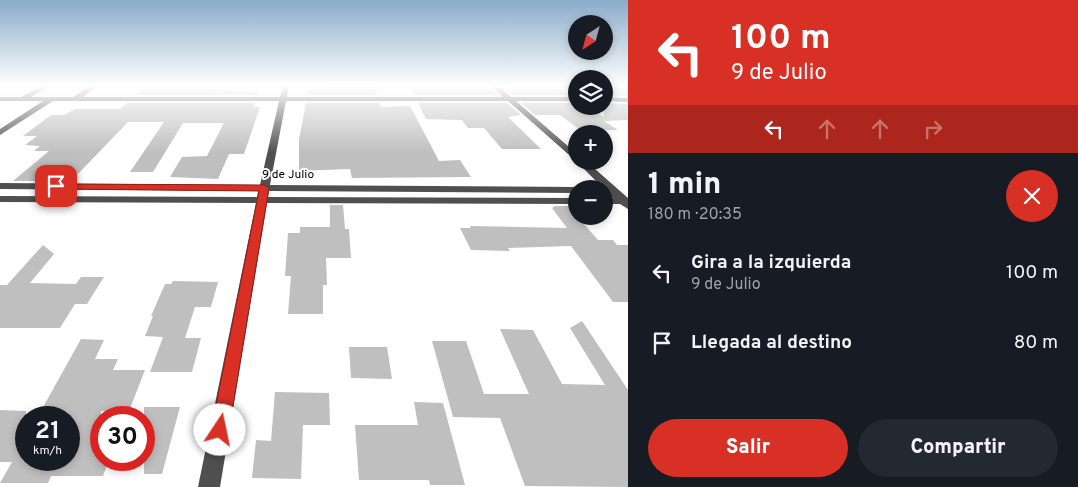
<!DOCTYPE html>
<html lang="es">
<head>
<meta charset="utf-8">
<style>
	:root { --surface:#171b24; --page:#242831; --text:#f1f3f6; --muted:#9ea1a6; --accent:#d93025 }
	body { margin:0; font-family:Overpass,sans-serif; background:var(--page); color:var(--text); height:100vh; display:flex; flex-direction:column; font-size:19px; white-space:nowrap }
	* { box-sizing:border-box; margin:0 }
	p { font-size:16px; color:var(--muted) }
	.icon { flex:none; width:28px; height:28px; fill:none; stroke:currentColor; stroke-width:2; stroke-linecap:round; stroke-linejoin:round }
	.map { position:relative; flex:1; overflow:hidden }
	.details { display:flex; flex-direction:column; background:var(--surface); width:450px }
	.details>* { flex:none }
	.banner { background:#d93025; color:#fff; overflow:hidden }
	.needle { width:32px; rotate:216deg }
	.controls { position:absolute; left:568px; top:15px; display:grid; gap:10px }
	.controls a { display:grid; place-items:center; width:45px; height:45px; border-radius:50%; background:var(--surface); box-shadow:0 2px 8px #0003; font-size:25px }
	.speed { position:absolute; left:15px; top:406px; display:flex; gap:10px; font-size:25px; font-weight:700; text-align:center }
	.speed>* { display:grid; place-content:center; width:65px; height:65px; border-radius:50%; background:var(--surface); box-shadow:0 2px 8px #0003; line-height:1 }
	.speed small { font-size:12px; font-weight:400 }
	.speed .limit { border:8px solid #d22; background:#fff; color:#111 }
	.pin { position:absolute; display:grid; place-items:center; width:42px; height:42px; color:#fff; margin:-21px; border-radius:10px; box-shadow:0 2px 8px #0006 }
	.me { position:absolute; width:55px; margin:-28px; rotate:11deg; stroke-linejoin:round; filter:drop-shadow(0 0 4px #0008) }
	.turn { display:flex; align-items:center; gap:18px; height:105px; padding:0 20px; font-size:22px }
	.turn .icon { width:65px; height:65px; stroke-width:2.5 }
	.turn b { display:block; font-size:35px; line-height:42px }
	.lanes { display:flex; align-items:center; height:48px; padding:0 20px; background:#0003; justify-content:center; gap:25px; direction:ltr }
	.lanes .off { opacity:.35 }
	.round { display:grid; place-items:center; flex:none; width:52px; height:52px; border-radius:26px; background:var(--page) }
	.head { display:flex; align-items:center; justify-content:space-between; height:85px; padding:0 20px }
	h1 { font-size:30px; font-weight:800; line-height:38px }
	.action { display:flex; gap:10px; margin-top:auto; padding:10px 20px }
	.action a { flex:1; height:58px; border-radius:30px; background:var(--accent); color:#fff; font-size:20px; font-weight:800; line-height:58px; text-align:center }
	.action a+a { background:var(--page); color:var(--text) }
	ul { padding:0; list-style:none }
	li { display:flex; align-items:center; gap:15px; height:70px; padding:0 20px }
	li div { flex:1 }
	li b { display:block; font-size:19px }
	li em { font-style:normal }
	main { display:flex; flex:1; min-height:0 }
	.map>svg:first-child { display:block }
	.building { fill:#bfbfbf }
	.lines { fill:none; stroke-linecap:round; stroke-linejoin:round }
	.minor { fill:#4f4f4f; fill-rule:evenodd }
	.route { fill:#d93025; stroke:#8d1f18 }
	.labels { text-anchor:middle; stroke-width:4; stroke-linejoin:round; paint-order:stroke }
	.street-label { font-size:12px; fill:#000; stroke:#fff }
</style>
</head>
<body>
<main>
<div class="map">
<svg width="628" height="487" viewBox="0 0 628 487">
	<rect width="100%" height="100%" fill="#fff"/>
	<path class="building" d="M147 85H216L213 89 259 92 258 95H135Z
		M307 85H326L327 87H375L377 95H306Z
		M453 85H489L498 95H414L409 86H454Z
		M500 85H554L570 95H512Z
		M604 85H628V96L604 95Z
		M127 103H255L253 107H260L244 154H229L218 179 170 177 182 157 207 156 224 123H183L153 172H130L164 122H128L76 176 49 177 45 181H13L49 151H34L40 146 25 145 37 136H23L51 115H64L75 109H120Z
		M306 103H380L381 107 410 106 439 161 460 160 471 177 352 178 350 169 299 171V139Z
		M418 103H507L521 115 508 117 541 149H502L484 128H468L462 120 426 119Z
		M521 103H576V106H587L604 117V103L628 104V120L604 121 618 130 582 131 560 115H535Z
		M330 205H343L345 229H349L351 258H326L327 285H323V314H288L291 276H285L288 233H300V227H330Z
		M555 206H568L598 240H613L617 245H628V302H613L571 246 508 248 510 251 471 250 460 228H471L470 226 567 228 552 208Z
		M43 245 54 254 30 283 76 284 81 277H104L87 304H75L60 328H0V285H7Z
		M173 281 218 282 211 307H195L185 338H201L192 372H150L163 337 145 336 153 316H151L165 284H171Z
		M582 321 628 390V487L525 486 500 418 453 417 432 341H466L484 394H529L500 329 533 330 562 384 605 385 570 328Z
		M81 339 104 340 95 359H118L113 370H145L129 411H101V460H109L103 476H51L48 483H0L12 462H0V410L26 411V460H69V418H37Z
		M349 347H387L392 379 351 378Z
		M275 392 329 393 330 425H303L301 479 252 478 256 440 271 441Z
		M414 402 443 403 465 485H430L429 480H359L355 425H418Z
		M144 407H180L162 474H144Z"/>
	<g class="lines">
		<path class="minor" d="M44 85H51L31 97H73L92 85H99L83 97H280L283 85H289L287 97H503L491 85H497L511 97H576V101H516L576 153V161H586L628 198V209L620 204H604V198H613L576 161 508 101H286L270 185 576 187 580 189H576V193L269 191 268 197 576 198V204L267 203 220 487H198L256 203 0 202V196L257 197 258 191 0 189V183L260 185 279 101H53L0 135V129L43 101H0V97H21Z
			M604 97 628 98V102L604 101Z"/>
	</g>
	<linearGradient id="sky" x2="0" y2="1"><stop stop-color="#8aabca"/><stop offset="0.56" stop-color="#fff"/><stop offset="1" stop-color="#fff" stop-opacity="0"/></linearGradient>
	<rect width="628" height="153" fill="url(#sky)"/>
	<path class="route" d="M53 184 264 185 269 188 229 430 226 436 220 438 214 436 211 430 259 191 56 189 53 188Z"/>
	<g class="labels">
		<g class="street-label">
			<text x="288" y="178">9 de Julio</text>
		</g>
	</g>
</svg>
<div class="controls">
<a><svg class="needle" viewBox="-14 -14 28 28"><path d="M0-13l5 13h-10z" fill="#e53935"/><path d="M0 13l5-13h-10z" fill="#9ea1a6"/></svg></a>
<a><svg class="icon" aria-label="layers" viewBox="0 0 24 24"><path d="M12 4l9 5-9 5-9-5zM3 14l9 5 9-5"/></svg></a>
<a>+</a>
<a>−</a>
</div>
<div class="speed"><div>21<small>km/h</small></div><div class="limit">30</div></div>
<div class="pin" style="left:56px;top:186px;background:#d93025"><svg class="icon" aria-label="arrive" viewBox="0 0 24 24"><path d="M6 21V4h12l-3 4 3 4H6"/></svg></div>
<svg class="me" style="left:220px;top:430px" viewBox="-20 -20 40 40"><circle r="19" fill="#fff"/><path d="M0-13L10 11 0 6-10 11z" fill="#d93025"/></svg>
</div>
<section class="details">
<div class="banner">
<div class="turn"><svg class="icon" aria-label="left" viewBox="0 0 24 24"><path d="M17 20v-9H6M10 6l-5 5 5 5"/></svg><div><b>100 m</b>9 de Julio</div></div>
<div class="lanes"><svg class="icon" aria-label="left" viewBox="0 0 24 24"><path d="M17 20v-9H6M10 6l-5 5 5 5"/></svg><svg class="icon off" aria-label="ahead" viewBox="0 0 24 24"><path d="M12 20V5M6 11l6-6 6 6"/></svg><svg class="icon off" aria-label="ahead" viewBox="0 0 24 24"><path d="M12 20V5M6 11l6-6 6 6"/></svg><svg class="icon off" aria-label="right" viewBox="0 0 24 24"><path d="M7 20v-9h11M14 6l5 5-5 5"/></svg></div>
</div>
<div class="head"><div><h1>1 min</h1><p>180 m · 20:35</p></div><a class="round" style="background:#d93025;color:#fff"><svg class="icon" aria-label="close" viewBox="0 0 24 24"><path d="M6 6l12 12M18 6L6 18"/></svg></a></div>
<ul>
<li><svg class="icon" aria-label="left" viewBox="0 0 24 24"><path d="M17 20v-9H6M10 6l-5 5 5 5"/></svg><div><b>Gira a la izquierda</b><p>9 de Julio</p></div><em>100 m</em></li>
<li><svg class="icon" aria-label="arrive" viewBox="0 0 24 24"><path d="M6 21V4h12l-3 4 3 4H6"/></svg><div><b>Llegada al destino</b></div><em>80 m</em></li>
</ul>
<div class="action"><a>Salir</a><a>Compartir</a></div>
</section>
</main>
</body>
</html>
